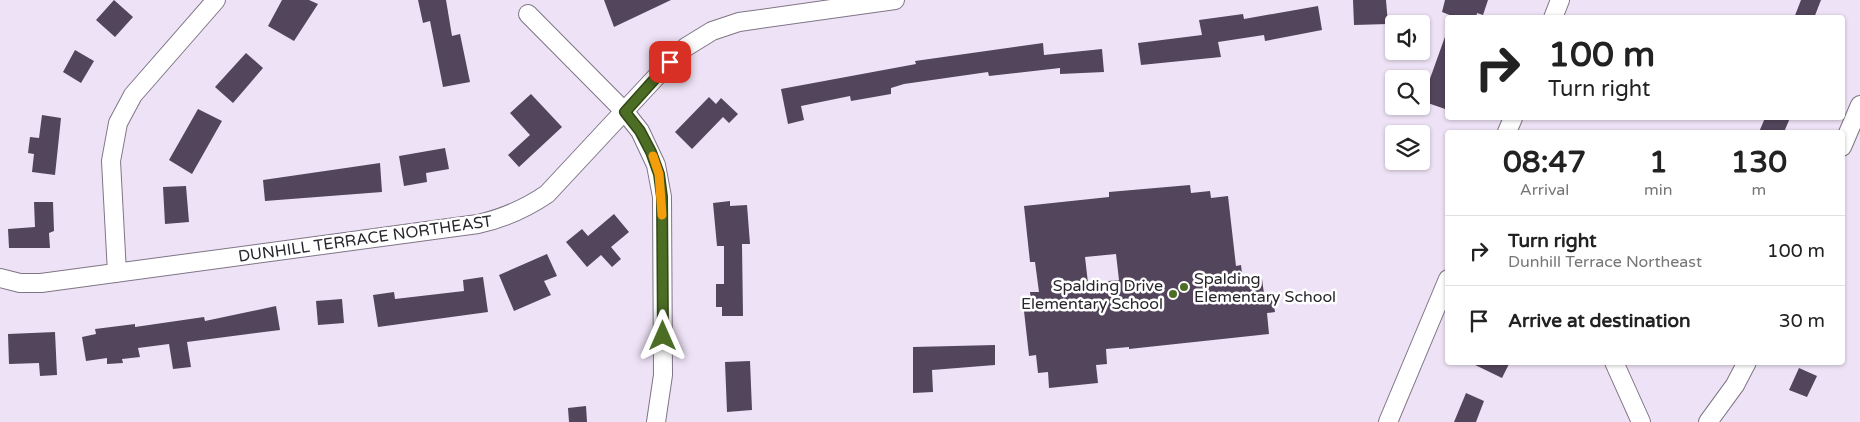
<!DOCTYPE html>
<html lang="en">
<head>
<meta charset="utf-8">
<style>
	:root { --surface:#fff; --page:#f2f2f2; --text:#222; --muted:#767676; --line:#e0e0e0 }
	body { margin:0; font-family:"Varela Round",sans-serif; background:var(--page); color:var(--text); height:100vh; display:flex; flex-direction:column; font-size:19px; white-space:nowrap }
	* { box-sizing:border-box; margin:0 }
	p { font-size:16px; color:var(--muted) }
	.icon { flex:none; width:28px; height:28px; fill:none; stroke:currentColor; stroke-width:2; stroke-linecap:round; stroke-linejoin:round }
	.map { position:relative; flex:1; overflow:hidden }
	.panel { position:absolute; left:1445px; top:130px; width:400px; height:235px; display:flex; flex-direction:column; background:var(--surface); border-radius:5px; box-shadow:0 1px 4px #0004 }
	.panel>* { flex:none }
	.hud { position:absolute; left:1445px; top:15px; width:400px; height:105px; border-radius:5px; box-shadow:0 1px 4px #0004; background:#fff; color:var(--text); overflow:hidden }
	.buttons { position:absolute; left:1385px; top:15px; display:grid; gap:10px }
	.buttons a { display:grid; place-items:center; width:45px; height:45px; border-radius:5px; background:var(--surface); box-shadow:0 1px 4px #0004; font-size:25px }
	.pin { position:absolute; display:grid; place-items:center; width:42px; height:42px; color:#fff; margin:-21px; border-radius:10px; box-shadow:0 2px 8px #0006 }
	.me { position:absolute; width:55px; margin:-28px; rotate:0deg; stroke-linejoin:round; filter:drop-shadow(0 0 4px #0008) }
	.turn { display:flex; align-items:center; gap:18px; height:105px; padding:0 20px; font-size:22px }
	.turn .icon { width:65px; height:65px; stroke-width:2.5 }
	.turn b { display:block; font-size:35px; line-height:42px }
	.eta { display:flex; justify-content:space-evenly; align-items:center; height:85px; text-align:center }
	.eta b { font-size:30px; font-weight:700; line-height:35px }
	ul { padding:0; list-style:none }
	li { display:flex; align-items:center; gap:15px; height:70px; padding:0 20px; border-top:1px solid var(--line) }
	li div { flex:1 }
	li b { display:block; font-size:19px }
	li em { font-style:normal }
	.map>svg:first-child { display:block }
	.building { fill:#53455c; fill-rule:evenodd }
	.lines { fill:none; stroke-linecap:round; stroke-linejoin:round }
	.minor-casing { stroke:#7f7586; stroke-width:20 }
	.minor { stroke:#fff; stroke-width:18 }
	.route-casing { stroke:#314717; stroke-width:12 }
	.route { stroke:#4b6d24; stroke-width:9 }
	.slow { stroke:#f59e0b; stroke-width:9 }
	.poi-dot { fill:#4b6d24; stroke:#fff; stroke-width:2 }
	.labels { text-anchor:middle; stroke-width:5; stroke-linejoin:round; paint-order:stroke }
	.street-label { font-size:16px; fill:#29252c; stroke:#fff }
	.poi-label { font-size:16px; fill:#29252c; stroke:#fff; text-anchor:start }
</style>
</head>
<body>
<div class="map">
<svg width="1860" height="422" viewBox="0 0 1860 422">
	<rect width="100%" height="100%" fill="#eee3f6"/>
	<path class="building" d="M114 0 133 17 115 37 96 20Z
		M282 0H309L318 4 294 41 268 26Z
		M418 0H446L452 36 460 34 470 82 443 87 430 21 423 23Z
		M604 0H671L614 27Z
		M1353 0H1386L1388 24 1354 25Z
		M1445 0H1488L1483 15 1477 13 1476 18H1457L1442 12Z
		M1801 0H1821L1814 18H1794Z
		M1318 6 1322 30 1265 41 1264 35 1218 42 1221 57 1141 65 1138 43 1202 35 1199 20 1243 14 1244 19Z
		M1446 34H1448V110L1422 101Z
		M1043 43 1044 55 1102 49 1104 72 1060 74V68L989 76 988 72 904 84 891 88V94L851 101 850 96 801 106 804 120 788 124 781 89 916 64 915 61Z
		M75 50 94 61 81 83 63 72Z
		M246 53 263 68 233 103 215 87Z
		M531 94 562 127 519 167 508 155 530 135 510 113Z
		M709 97 716 104 721 98 738 114 729 123 723 117 692 149 675 132Z
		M198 109 222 121 192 174 169 160Z
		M42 115 61 118 55 175 32 172 34 154 28 153 30 137 39 138Z
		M1765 118H1790L1784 132H1759Z
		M445 148 449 169 426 173 427 182 404 186 399 156Z
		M380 163 382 192 265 201 263 180Z
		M1190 185 1191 193 1210 191 1211 198 1228 196 1236 266 1241 265 1243 282 1262 279 1265 301 1273 300 1275 312 1267 313 1269 334 1129 349V347L1106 349 1107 364 1096 365 1098 383 1049 388 1048 372 1038 373 1036 355 1029 356 1024 311 1032 310 1030 292H1039L1035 262H1030L1024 206 1109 197V192ZM1116 254 1119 280 1088 283 1085 257Z
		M186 186 189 222 165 224 163 187Z
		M730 201V206L747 205 750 244H742L743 316H722V307H716V284H724V246H717L713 203Z
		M34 202H53L54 231 49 233 50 248H9L8 229 35 227Z
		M614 214 629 232 611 247 621 259 612 267 601 255 587 267 566 242 582 229 588 236Z
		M547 254 557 276 544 281 551 295 514 311 499 275Z
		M483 277 488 312 378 327 373 295 394 292 395 299 464 291 463 280Z
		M342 299 344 323 318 325 316 301Z
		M276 306 280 330 187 342 191 367 173 369 169 344 138 348 140 357 122 359 123 363 107 364V358L86 361 82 337 96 334 95 329 135 324V327L204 317 205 321Z
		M55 332 57 375 40 376 39 363 9 364 8 334Z
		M995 345V365L932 370 933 392 913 393V347Z
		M750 361 752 410 727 412 725 362Z
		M1469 362H1510L1502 378Z
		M1799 368 1817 376 1807 397 1789 390Z
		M1466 393 1484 401 1476 422H1454Z
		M586 406 587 422H569L568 408Z"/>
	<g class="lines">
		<g class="minor-casing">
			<path id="minor" d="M528 14 625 112 640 131 656 165 662 197 663 375 656 422
				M1553 18 1560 0
				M1507 132 1513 118
				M1842 147 1860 105
				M117 273 111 161 118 123 133 95 216 0
				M0 278 20 283H41L478 224C505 218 525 209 547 194L670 62 686 47 712 31 739 22 895 0
				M1614 362 1641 422
				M1388 422 1448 279
				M1708 422 1735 385 1747 362"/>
		</g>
		<use href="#minor" class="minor"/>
	</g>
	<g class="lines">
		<g class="route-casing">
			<path id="route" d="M663 336 662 197 659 174 651 152 640 131 625 112 670 62"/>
		</g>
		<use href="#route" class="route"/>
		<path class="slow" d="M653 156 659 174 662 215"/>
	</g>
	<g class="poi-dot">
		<circle cx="1184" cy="287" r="5"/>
		<circle cx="1173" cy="294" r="5"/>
	</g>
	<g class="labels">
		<g class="street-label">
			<text transform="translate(365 238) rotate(-8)" y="6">DUNHILL TERRACE NORTHEAST</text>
		</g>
		<g class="poi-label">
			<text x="1194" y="284">Spalding<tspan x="1194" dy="18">Elementary School</tspan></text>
			<text x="1163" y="291" text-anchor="end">Spalding Drive<tspan x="1163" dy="18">Elementary School</tspan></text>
		</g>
	</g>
</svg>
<div class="buttons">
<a><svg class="icon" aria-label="sound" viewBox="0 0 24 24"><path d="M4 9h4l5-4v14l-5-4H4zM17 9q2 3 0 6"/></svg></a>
<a><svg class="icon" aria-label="search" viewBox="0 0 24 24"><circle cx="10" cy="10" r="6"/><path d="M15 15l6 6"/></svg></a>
<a><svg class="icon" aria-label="layers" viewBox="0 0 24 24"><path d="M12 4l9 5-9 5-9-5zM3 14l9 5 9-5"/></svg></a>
</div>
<div class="pin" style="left:670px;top:62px;background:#d93025"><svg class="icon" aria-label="arrive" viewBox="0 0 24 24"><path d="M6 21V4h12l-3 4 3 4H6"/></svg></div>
<svg class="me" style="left:663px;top:336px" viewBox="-20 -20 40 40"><path d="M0-17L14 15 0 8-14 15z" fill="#4b6d24" stroke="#fff" stroke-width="4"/></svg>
<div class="hud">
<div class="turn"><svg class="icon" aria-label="right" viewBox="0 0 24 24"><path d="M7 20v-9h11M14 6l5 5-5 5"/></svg><div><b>100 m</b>Turn right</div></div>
</div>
<section class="panel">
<div class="eta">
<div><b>08:47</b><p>Arrival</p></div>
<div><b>1</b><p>min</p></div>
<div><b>130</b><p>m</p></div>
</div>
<ul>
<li><svg class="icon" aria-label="right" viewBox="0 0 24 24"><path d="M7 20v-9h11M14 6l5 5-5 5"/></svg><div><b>Turn right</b><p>Dunhill Terrace Northeast</p></div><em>100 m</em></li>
<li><svg class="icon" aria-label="arrive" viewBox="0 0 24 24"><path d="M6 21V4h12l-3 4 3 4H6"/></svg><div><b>Arrive at destination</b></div><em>30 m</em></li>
</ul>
</section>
</div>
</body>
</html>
